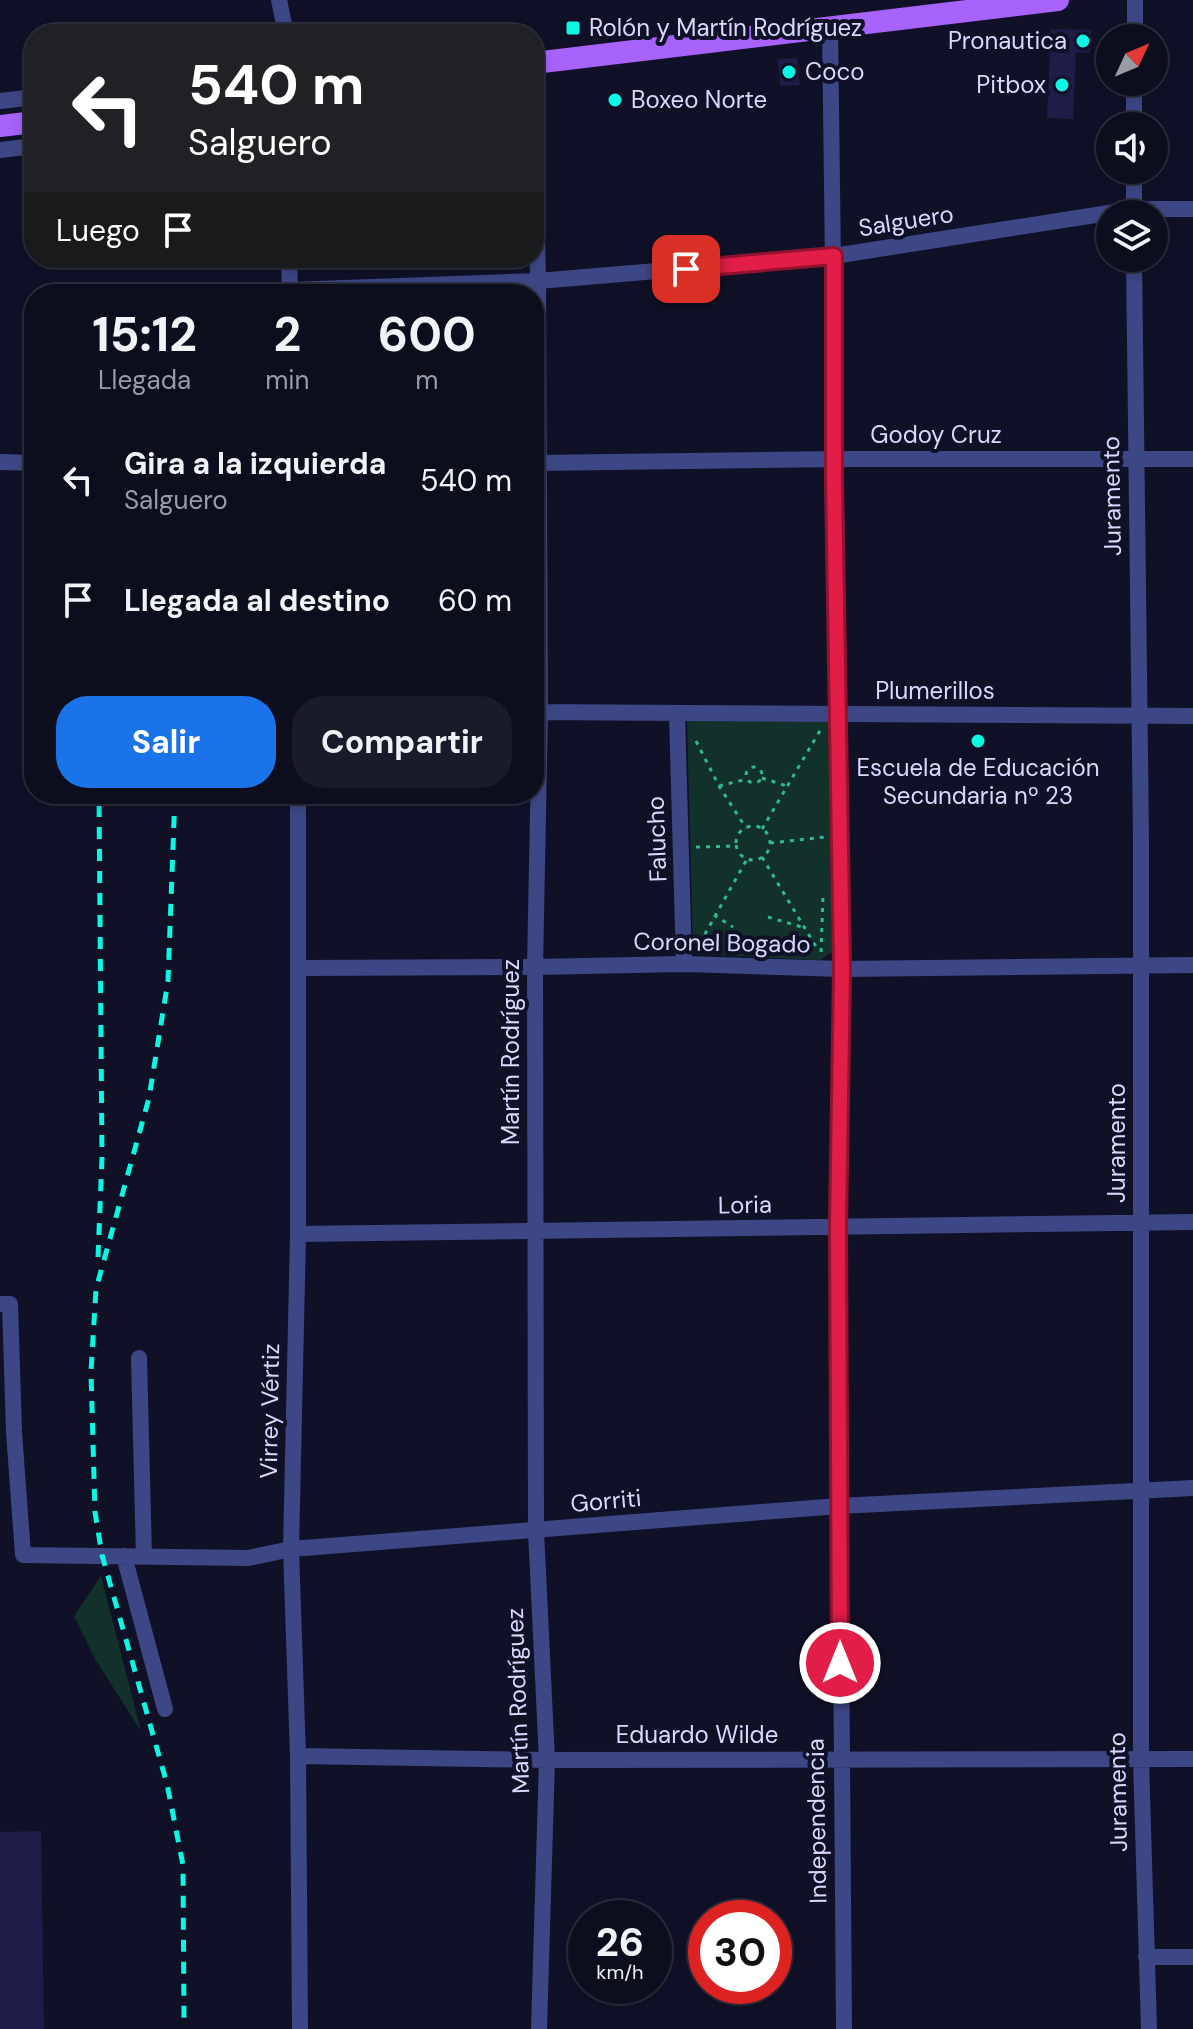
<!DOCTYPE html>
<html lang="es">
<head>
<meta charset="utf-8">
<style>
	:root { --surface:#0c0d1d; --page:#1a1b2a; --text:#f1f3f6; --muted:#9a9ca4; --line:#2c2d3b; --accent:#1a73e8 }
	body { margin:0; font-family:"DM Sans",sans-serif; background:var(--page); color:var(--text); height:100vh; display:flex; flex-direction:column; font-size:30px; white-space:nowrap }
	* { box-sizing:border-box; margin:0 }
	p { font-size:26px; color:var(--muted) }
	.icon { flex:none; width:44px; height:44px; fill:none; stroke:currentColor; stroke-width:2; stroke-linecap:round; stroke-linejoin:round }
	.map { position:relative; flex:1; overflow:hidden }
	.details { position:absolute; left:24px; top:284px; width:520px; height:520px; display:flex; flex-direction:column; background:var(--surface); border-radius:32px; box-shadow:0 4px 12px #0003,0 0 0 2px var(--line) }
	.details>* { flex:none }
	.banner { position:absolute; left:24px; top:24px; width:520px; height:244px; border-radius:32px; box-shadow:0 4px 12px #0003,0 0 0 2px var(--line); background:#202124; color:#fff; overflow:hidden }
	.needle { width:52px; rotate:46deg }
	.fabs { position:absolute; left:1096px; top:24px; display:grid; gap:16px }
	.fabs a { display:grid; place-items:center; width:72px; height:72px; border-radius:50%; background:var(--surface); box-shadow:0 4px 12px #0003,0 0 0 2px var(--line); font-size:40px }
	.speed { position:absolute; left:568px; top:1900px; display:flex; gap:16px; font-size:40px; font-weight:700; text-align:center }
	.speed>* { display:grid; place-content:center; width:104px; height:104px; border-radius:50%; background:var(--surface); box-shadow:0 4px 12px #0003,0 0 0 2px var(--line); line-height:1 }
	.speed small { font-size:20px; font-weight:400 }
	.speed .limit { border:12px solid #d22; background:#fff; color:#111 }
	.pin { position:absolute; display:grid; place-items:center; width:68px; height:68px; color:#fff; margin:-34px; border-radius:16px; box-shadow:0 4px 12px #0006 }
	.me { position:absolute; width:88px; margin:-44px; rotate:0deg; stroke-linejoin:round; filter:drop-shadow(0 0 6px #0008) }
	.turn { display:flex; align-items:center; gap:28px; height:168px; padding:0 32px; font-size:36px }
	.turn .icon { width:104px; height:104px; stroke-width:2.5 }
	.turn b { display:block; font-size:56px; line-height:68px }
	.then { display:flex; align-items:center; height:76px; padding:0 32px; background:#0003; gap:16px; font-size:30px }
	.eta { display:flex; justify-content:space-evenly; align-items:center; height:136px; text-align:center }
	.eta b { font-size:48px; font-weight:700; line-height:56px }
	.action { display:flex; gap:16px; margin-top:auto; padding:16px 32px }
	.action a { flex:1; height:92px; border-radius:32px; background:var(--accent); color:#fff; font-size:32px; font-weight:700; line-height:92px; text-align:center }
	.action a+a { background:var(--page); color:var(--text) }
	ul { padding:0; list-style:none }
	li { display:flex; align-items:center; gap:24px; height:120px; padding:0 32px }
	li div { flex:1 }
	li b { display:block; font-size:30px }
	li em { font-style:normal }
	.map>svg:first-child { display:block }
	.green { fill:#13312b }
	.building { fill:#1e1d48 }
	.lines { fill:none; stroke-linecap:round; stroke-linejoin:round }
	.path { stroke:#33b696; stroke-width:3; stroke-dasharray:4 6; stroke-linecap:butt }
	.minor { stroke:#3d4785; stroke-width:16 }
	.primary { stroke:#a662fb; stroke-width:22 }
	.rail { stroke:#09f9e5; stroke-width:5; stroke-dasharray:12 10; stroke-linecap:butt }
	.route-casing { stroke:#92132f; stroke-width:20 }
	.route { stroke:#e11d48; stroke-width:14 }
	.poi-dot { fill:#09f9e5; stroke:#101127; stroke-width:3 }
	.labels { text-anchor:middle; stroke-width:8; stroke-linejoin:round; paint-order:stroke }
	.poi-label { font-size:24px; fill:#d7dafe; stroke:#101127; text-anchor:start }
	.street-label { font-size:24px; fill:#d7dafe; stroke:#101127 }
</style>
</head>
<body>
<div class="map">
<svg width="1193" height="2029" viewBox="0 0 1193 2029">
	<rect width="100%" height="100%" fill="#101127"/>
	<path class="green" d="M687 719 828 721 832 952 820 960 693 954Z
		M101 1576 141 1731 95 1659 74 1616Z"/>
	<path class="building" d="M1051 29 1091 30 1090 53 1076 52 1073 119 1047 118Z
		M797 58 800 85 780 86 778 59Z
		M41 1831 44 2029H0V1832Z"/>
	<g class="lines">
		<path class="path" d="M696 741 719 786 746 828
			M746 775a8 8 0 1 1 16 0a8 8 0 1 1-16 0Z
			M762 778 787 786
			M719 786 747 779
			M736 843a17 17 0 1 1 34 0a17 17 0 1 1-34 0Z
			M762 829 821 729
			M770 843 825 837
			M696 847 736 846
			M762 857 818 950
			M714 915 733 927
			M768 917 805 928
			M700 943 747 859
			M821 952 823 896"/>
		<path class="minor" d="M279 0 286 34
			M830 28 842 969 838 1227 844 2029
			M1135 38V0
			M534 75 538 281 540 712 535 967 536 1531 547 1760 539 2029
			M0 101 34 97
			M1134 126V82
			M0 150 34 146
			M1134 214V170
			M289 258 290 294
			M1134 258 1141 838V1760L1149 2029
			M289 290 538 281 834 256 1134 209H1193
			M0 462 34 463
			M534 463 834 459H1193
			M534 712 1193 716
			M677 714 684 964
			M298 794V1234L291 1549 298 1756 300 2029
			M298 968 535 967 684 964 842 969 1193 965
			M298 1234 1193 1222
			M0 1304H10L14 1432 23 1555 248 1558 291 1549 839 1506 1193 1488
			M139 1358 144 1557
			M124 1556 165 1709
			M298 1756 547 1760 1193 1759
			M1146 1957H1193"/>
		<path class="primary" d="M534 63 1058 0
			M0 126 34 122"/>
		<path class="rail" d="M175 794 168 981 149 1098 96 1289 91 1372 95 1512 102 1555 167 1784 183 1865 184 2021
			M98 1257 102 1158 99 794"/>
	</g>
	<g class="lines">
		<g class="route-casing">
			<path id="route" d="M686 269 834 256V481L842 969 838 1227 840 1663"/>
		</g>
		<use href="#route" class="route"/>
	</g>
	<g class="poi-dot">
		<rect x="565" y="20" width="16" height="16" rx="4"/>
		<circle cx="1083" cy="41" r="8"/>
		<circle cx="789" cy="72" r="8"/>
		<circle cx="1062" cy="85" r="8"/>
		<circle cx="615" cy="100" r="8"/>
		<circle cx="978" cy="741" r="8"/>
	</g>
	<g class="labels">
		<g class="poi-label">
			<text x="589" y="36">Rolón y Martín Rodríguez</text>
			<text x="1067" y="49" text-anchor="end">Pronautica</text>
			<text x="805" y="80">Coco</text>
			<text x="1046" y="93" text-anchor="end">Pitbox</text>
			<text x="631" y="108">Boxeo Norte</text>
			<text x="978" y="776" text-anchor="middle">Escuela de Educación<tspan x="978" dy="28">Secundaria nº 23</tspan></text>
		</g>
		<g class="street-label">
			<text transform="translate(906 221) rotate(-9)" y="8">Salguero</text>
			<text x="936" y="443">Godoy Cruz</text>
			<text transform="translate(1112 496) rotate(-91)" y="8">Juramento</text>
			<text x="935" y="699">Plumerillos</text>
			<text transform="translate(657 839) rotate(-92)" y="8">Falucho</text>
			<text transform="translate(722 943) rotate(1)" y="8">Coronel Bogado</text>
			<text transform="translate(511 1052) rotate(-90)" y="8">Martín Rodríguez</text>
			<text transform="translate(1117 1143) rotate(-90)" y="8">Juramento</text>
			<text transform="translate(745 1205) rotate(-1)" y="8">Loria</text>
			<text transform="translate(270 1411) rotate(-89)" y="8">Virrey Vértiz</text>
			<text transform="translate(606 1501) rotate(-5)" y="8">Gorriti</text>
			<text transform="translate(518 1701) rotate(-92)" y="8">Martín Rodríguez</text>
			<text x="697" y="1743">Eduardo Wilde</text>
			<text transform="translate(1118 1792) rotate(-91)" y="8">Juramento</text>
			<text transform="translate(817 1821) rotate(-91)" y="8">Independencia</text>
		</g>
	</g>
</svg>
<div class="fabs">
<a><svg class="needle" viewBox="-14 -14 28 28"><path d="M0-13l5 13h-10z" fill="#e53935"/><path d="M0 13l5-13h-10z" fill="#9a9ca4"/></svg></a>
<a><svg class="icon" aria-label="sound" viewBox="0 0 24 24"><path d="M4 9h4l5-4v14l-5-4H4zM17 9q2 3 0 6"/></svg></a>
<a><svg class="icon" aria-label="layers" viewBox="0 0 24 24"><path d="M12 4l9 5-9 5-9-5zM3 14l9 5 9-5"/></svg></a>
</div>
<div class="speed"><div>26<small>km/h</small></div><div class="limit">30</div></div>
<div class="pin" style="left:686px;top:269px;background:#d93025"><svg class="icon" aria-label="arrive" viewBox="0 0 24 24"><path d="M6 21V4h12l-3 4 3 4H6"/></svg></div>
<svg class="me" style="left:840px;top:1663px" viewBox="-20 -20 40 40"><circle r="17" fill="#e11d48" stroke="#fff" stroke-width="3"/><path d="M0-11L8 9 0 5-8 9z" fill="#fff"/></svg>
<div class="banner">
<div class="turn"><svg class="icon" aria-label="left" viewBox="0 0 24 24"><path d="M17 20v-9H6M10 6l-5 5 5 5"/></svg><div><b>540 m</b>Salguero</div></div>
<div class="then">Luego<svg class="icon" aria-label="arrive" viewBox="0 0 24 24"><path d="M6 21V4h12l-3 4 3 4H6"/></svg></div>
</div>
<section class="details">
<div class="eta">
<div><b>15:12</b><p>Llegada</p></div>
<div><b>2</b><p>min</p></div>
<div><b>600</b><p>m</p></div>
</div>
<ul>
<li><svg class="icon" aria-label="left" viewBox="0 0 24 24"><path d="M17 20v-9H6M10 6l-5 5 5 5"/></svg><div><b>Gira a la izquierda</b><p>Salguero</p></div><em>540 m</em></li>
<li><svg class="icon" aria-label="arrive" viewBox="0 0 24 24"><path d="M6 21V4h12l-3 4 3 4H6"/></svg><div><b>Llegada al destino</b></div><em>60 m</em></li>
</ul>
<div class="action"><a>Salir</a><a>Compartir</a></div>
</section>
</div>
</body>
</html>
